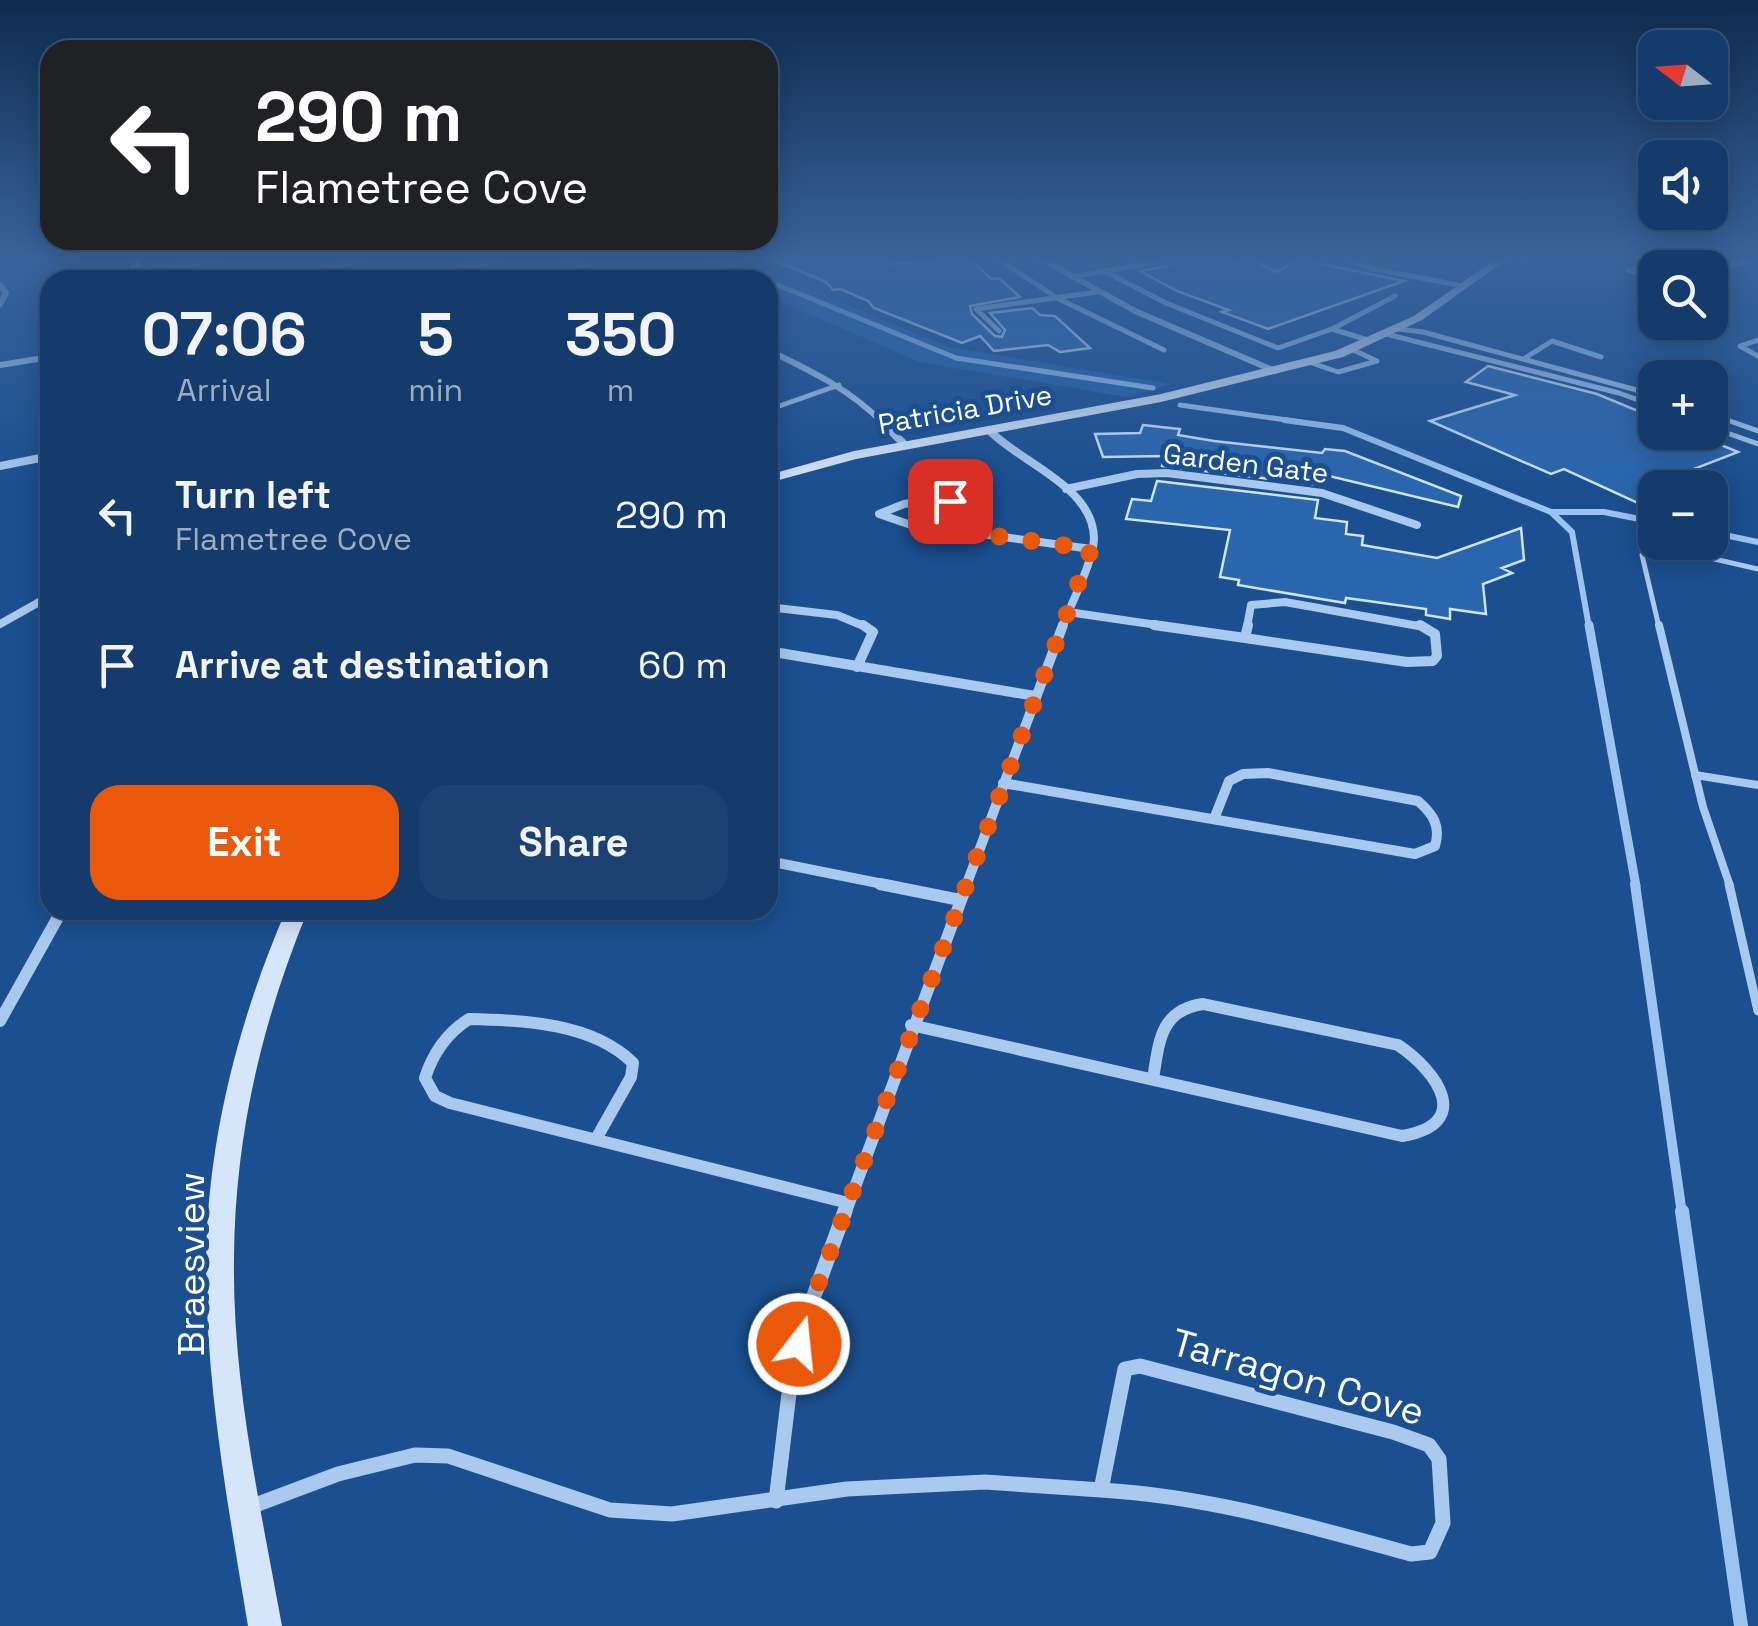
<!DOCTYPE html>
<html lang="en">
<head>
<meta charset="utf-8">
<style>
	:root { --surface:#143b6b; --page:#1d4271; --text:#f1f3f6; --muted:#9dadc1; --line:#33557e; --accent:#ea580c }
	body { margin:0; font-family:"Space Grotesk",sans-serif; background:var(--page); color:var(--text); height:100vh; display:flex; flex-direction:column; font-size:38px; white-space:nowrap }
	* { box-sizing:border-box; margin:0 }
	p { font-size:32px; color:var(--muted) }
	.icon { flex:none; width:55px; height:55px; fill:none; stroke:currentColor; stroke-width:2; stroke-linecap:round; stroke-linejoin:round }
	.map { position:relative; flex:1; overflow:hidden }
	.sheet { position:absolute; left:40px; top:270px; width:738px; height:650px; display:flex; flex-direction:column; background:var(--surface); border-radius:30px; box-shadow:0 5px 25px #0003,0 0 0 2px var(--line) }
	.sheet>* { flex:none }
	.hud { position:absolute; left:40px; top:40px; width:738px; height:210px; border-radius:30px; box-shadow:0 5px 25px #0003,0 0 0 2px var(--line); background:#202124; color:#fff; overflow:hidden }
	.needle { width:65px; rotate:287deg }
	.tools { position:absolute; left:1638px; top:30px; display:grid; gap:20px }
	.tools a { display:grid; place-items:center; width:90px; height:90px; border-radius:20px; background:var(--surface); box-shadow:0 5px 25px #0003,0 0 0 2px var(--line); font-size:50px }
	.pin { position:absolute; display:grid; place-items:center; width:85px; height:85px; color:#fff; margin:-42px; border-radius:20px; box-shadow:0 5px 15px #0006 }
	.me { position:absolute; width:110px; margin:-55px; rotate:16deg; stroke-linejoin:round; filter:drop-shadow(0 0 8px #0008) }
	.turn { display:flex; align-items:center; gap:35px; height:210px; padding:0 50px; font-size:45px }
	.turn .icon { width:130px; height:130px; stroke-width:2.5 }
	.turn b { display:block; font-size:70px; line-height:85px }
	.eta { display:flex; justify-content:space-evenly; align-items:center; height:170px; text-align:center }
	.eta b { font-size:60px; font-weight:600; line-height:70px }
	.primary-button { display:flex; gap:20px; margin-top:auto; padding:20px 50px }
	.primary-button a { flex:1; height:115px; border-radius:30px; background:var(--accent); color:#fff; font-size:40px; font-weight:600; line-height:115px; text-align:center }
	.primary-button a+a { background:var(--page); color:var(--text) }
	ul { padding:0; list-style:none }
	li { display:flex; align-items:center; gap:30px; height:150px; padding:0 50px }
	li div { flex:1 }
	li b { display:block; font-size:38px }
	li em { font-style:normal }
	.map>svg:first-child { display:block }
	.green { fill:#2461a8 }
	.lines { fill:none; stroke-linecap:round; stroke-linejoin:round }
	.stream-far4 { stroke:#9cc4f0; stroke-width:5 }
	.stream-far3 { stroke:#9cc4f0; stroke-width:6 }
	.stream-far2 { stroke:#9cc4f0; stroke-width:9 }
	.stream-far1 { stroke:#9cc4f0; stroke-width:10 }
	.stream { stroke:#9cc4f0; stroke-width:14 }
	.building { fill:#2a66ad; stroke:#cfe3fa; stroke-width:2.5 }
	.lane-far2 { stroke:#a9c9ee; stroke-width:5 }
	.lane-far1 { stroke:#a9c9ee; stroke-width:8 }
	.lane { stroke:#a9c9ee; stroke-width:9 }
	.street-far4 { stroke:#a9c9ee; stroke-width:6 }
	.street-far3 { stroke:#a9c9ee; stroke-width:8 }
	.street-far2 { stroke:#a9c9ee; stroke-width:10 }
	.street-far1 { stroke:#a9c9ee; stroke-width:12 }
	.street { stroke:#a9c9ee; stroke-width:15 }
	.secondary { fill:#d6e6fa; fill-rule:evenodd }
	.route { stroke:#ea580c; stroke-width:18; stroke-dasharray:0 32.4 }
	.labels { text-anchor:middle; stroke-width:10; stroke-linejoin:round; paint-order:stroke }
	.far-street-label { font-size:28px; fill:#fff; stroke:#1b4f8f }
	.near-street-label { font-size:38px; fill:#fff; stroke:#1b4f8f }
</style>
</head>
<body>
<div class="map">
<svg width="1758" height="1626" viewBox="0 0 1758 1626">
	<rect width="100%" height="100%" fill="#1b4f8f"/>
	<path class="green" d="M680 259H737L948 347 1171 384 1127 397 919 362 768 296V280H730Z"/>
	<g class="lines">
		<path class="stream-far4" d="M713 259 765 280
			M768 281 956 358 1153 388
			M1180 405 1301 422"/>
		<path class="stream-far3" d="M1284 420 1343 428 1551 512 1572 532 1589 627
			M1551 512H1604L1655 522
			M1710 532 1758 542"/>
		<path class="stream-far2" d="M1589 625 1636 886"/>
		<path class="stream-far1" d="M1635 884 1682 1214"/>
		<path class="stream" d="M1682 1211 1741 1626"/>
	</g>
	<path class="building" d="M771 259H888L889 264 970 259 991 279 999 278 1020 297 970 306 972 314 995 336 1002 337 1005 330 990 313 1032 308 1040 315 1055 316 1090 348 1060 352 1048 345 994 351 980 336 962 343 874 308 868 301 841 289 833 290 826 282Z
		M1178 259H1225L1232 263 1252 260 1277 272 1298 259 1404 281 1268 329 1222 312 1229 310 1177 291 1140 271 1173 265Z
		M1488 366 1597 394 1655 418V432H1690L1738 452 1655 484V500L1642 505 1564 469 1551 474 1430 421 1515 395 1466 382Z
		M1143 425 1180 429 1178 435 1214 441 1322 453 1325 449 1345 451 1461 496 1458 507 1321 474 1320 485 1162 466 1165 456 1103 457 1095 434 1140 433Z
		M1157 481 1318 500 1315 518 1347 522 1346 534 1363 536 1362 545 1437 558 1521 528 1524 560 1502 568 1512 573 1483 584 1486 614 1450 609V619L1426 615V609L1346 598 1345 603 1238 585 1239 580 1220 577 1230 530 1126 519 1132 499 1151 501Z"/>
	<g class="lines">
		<path class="lane-far2" d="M998 259 1059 299 1164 350
			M1346 259 1370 268 1463 286
			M1104 271 1166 303 1278 348 1332 329 1395 296
			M1710 271 1757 259
			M1071 277 1172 259
			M273 280 364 259
			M559 280 594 271
			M1655 280 1628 270 1670 259
			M1332 329 1371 341
			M1398 329 1423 332 1655 395
			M999 331 976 309 1097 292
			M1386 334 1619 393 1655 406
			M1758 340 1740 346 1758 356
			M1525 358 1552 341 1601 357
			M1309 362 1338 372 1377 361 1351 349
			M768 410 839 385
			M1710 414 1758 431
			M1710 427 1758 444
			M1659 627 1642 555 1684 552 1758 569"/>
		<path class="lane-far1" d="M1659 625 1703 807 1730 886
			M1695 775 1758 785"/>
		<path class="lane" d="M1729 884 1758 1011"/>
		<path class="street-far4" d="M567 259 614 280
			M1042 259 1135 311 1275 371
			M138 272 221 259
			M414 280 500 259
			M0 285 6 293 0 304
			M768 350C811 371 848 388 882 422
			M0 365 50 357"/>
		<path class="street-far3" d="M880 420 905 445
			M989 430C1020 463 1094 486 1094 539 1093 562 1071 604 1062 627
			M0 466 50 456
			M1066 489 1137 474 1167 473 1322 493 1417 525
			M982 534 970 516 942 498 904 504 879 514 908 524 1091 549
			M768 607 837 615 866 627
			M1068 612 1171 627
			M0 624 50 596
			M1247 627 1251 605 1285 602 1424 627"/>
		<path class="street-far2" d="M1154 625 1245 638
			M1245 638 1407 662 1433 661 1437 656 1435 634 1420 625
			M1245 638 1248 625
			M768 651 1035 696
			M857 667 873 632 863 625
			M1003 783 1415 854 1435 846C1441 826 1433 814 1418 801L1268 773 1243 774 1229 781 1214 819
			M768 805 772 811 768 822
			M768 861 893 886
			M966 886 1063 625"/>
		<path class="street-far1" d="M880 884 960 900
			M0 1021 62 910
			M911 1025 1402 1136C1474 1124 1438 1072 1398 1045L1203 1004C1160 1010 1159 1042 1153 1079
			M596 1139 631 1077 633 1063C593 1023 523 1020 469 1019 447 1033 433 1053 425 1078L435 1096 450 1103 848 1203
			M845 1214 967 884"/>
		<path class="street" d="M1140 1366 1393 1432 1429 1445 1439 1459 1443 1523 1430 1552 1411 1554C1309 1526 1207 1496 1101 1490L1125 1369Z
			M776 1501 791 1377 808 1312 845 1211
			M250 1507 338 1474 415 1455 448 1456 610 1510 672 1514 847 1489 985 1482 1101 1490"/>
		<path class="secondary" d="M129 259H139L143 280H133Z
			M1496 259H1507L1422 320 1343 357 1161 402 856 459 768 483V475L854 451 1161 394 1335 351 1414 316Z
			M286 910H308C262 1021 235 1136 234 1257 232 1381 260 1505 282 1626H248C228 1506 206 1386 206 1264 207 1141 238 1022 286 910Z"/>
	</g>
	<linearGradient id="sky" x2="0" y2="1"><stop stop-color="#0f2b4f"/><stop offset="0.53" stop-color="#39639b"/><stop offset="1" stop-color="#39639b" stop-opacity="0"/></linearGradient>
	<rect width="1758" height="486" fill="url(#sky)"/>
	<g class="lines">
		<path class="route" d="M799 1344 808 1312 1091 549 982 534 970 516 950 501"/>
	</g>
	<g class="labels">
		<g class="far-street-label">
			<text transform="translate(965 409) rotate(-10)" y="10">Patricia Drive</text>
			<text transform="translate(1246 463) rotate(7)" y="10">Garden Gate</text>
		</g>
		<g class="near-street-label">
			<text transform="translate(191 1264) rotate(-90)" y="13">Braesview</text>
			<text transform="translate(1298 1377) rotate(16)" y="13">Tarragon Cove</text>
		</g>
	</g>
</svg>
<div class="tools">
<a><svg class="needle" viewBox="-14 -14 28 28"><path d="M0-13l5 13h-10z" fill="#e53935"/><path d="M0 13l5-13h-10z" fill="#9dadc1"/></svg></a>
<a><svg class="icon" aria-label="sound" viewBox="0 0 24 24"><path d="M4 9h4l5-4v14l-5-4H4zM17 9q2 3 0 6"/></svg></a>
<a><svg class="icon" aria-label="search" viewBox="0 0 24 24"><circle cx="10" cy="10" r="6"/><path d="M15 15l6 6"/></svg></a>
<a>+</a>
<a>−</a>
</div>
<div class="pin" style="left:950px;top:501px;background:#d93025"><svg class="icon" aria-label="arrive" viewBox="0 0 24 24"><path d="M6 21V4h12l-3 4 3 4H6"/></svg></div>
<svg class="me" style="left:799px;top:1344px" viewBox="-20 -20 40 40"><circle r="17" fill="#ea580c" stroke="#fff" stroke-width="3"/><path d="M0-11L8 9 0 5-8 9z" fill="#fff"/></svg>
<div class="hud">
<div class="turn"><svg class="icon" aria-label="left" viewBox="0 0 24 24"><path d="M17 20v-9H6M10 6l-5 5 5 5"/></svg><div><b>290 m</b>Flametree Cove</div></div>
</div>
<section class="sheet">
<div class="eta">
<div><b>07:06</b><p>Arrival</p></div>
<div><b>5</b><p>min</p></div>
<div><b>350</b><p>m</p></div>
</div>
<ul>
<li><svg class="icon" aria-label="left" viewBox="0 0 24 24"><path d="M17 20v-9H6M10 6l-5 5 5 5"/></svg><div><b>Turn left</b><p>Flametree Cove</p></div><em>290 m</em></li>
<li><svg class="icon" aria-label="arrive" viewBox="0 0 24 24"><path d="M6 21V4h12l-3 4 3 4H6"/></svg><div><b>Arrive at destination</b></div><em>60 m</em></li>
</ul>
<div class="primary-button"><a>Exit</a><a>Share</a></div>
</section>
</div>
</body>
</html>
